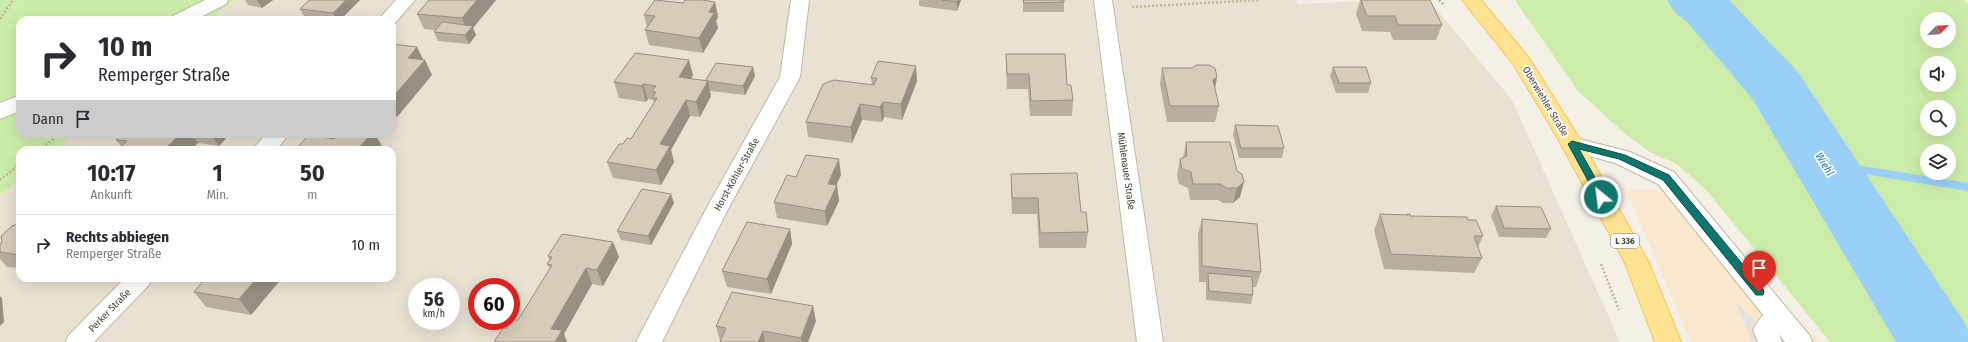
<!DOCTYPE html>
<html lang="de">
<head>
<meta charset="utf-8">
<style>
	:root { --surface:#fff; --page:#f2f2f3; --text:#2b2b33; --muted:#7c7c81; --line:#e1e1e2 }
	body { margin:0; font-family:"Fira Sans Condensed",sans-serif; background:var(--page); color:var(--text); height:100vh; display:flex; flex-direction:column; font-size:15px; white-space:nowrap }
	* { box-sizing:border-box; margin:0 }
	p { font-size:13px; color:var(--muted) }
	.icon { flex:none; width:22px; height:22px; fill:none; stroke:currentColor; stroke-width:2; stroke-linecap:round; stroke-linejoin:round }
	.map { position:relative; flex:1; overflow:hidden }
	.details { position:absolute; left:16px; top:146px; width:380px; height:136px; display:flex; flex-direction:column; background:var(--surface); border-radius:12px; box-shadow:0 4px 16px #0002 }
	.details>* { flex:none }
	.hud { position:absolute; left:16px; top:16px; width:380px; height:122px; border-radius:12px; box-shadow:0 4px 16px #0002; background:#fff; color:var(--text); overflow:hidden }
	.needle { width:26px; rotate:66deg }
	.buttons { position:absolute; left:1920px; top:12px; display:grid; gap:8px }
	.buttons a { display:grid; place-items:center; width:36px; height:36px; border-radius:50%; background:var(--surface); box-shadow:0 4px 16px #0002; font-size:20px }
	.speed { position:absolute; left:408px; top:278px; display:flex; gap:8px; font-size:20px; font-weight:700; text-align:center }
	.speed>* { display:grid; place-content:center; width:52px; height:52px; border-radius:50%; background:var(--surface); box-shadow:0 4px 16px #0002; line-height:1 }
	.speed small { font-size:10px; font-weight:400 }
	.speed .limit { border:6px solid #d22; background:#fff; color:#111 }
	.pin { position:absolute; display:grid; place-items:center; width:34px; height:34px; color:#fff; margin:-41px -17px; border-radius:50% 50% 50% 0; rotate:-45deg; box-shadow:0 0 4px #0007 }
	.pin .icon { rotate:45deg }
	.me { position:absolute; width:44px; margin:-22px; rotate:331deg; stroke-linejoin:round; filter:drop-shadow(0 0 3px #0008) }
	.turn { display:flex; align-items:center; gap:14px; height:84px; padding:0 16px; font-size:18px }
	.turn .icon { width:52px; height:52px; stroke-width:2.5 }
	.turn b { display:block; font-size:28px; line-height:34px }
	.then { display:flex; align-items:center; height:38px; padding:0 16px; background:#0003; gap:8px; font-size:15px }
	.eta { display:flex; justify-content:space-evenly; align-items:center; height:68px; text-align:center }
	.eta b { font-size:24px; font-weight:700; line-height:28px }
	ul { padding:0; list-style:none }
	li { display:flex; align-items:center; gap:12px; height:60px; padding:0 16px; border-top:1px solid var(--line) }
	li div { flex:1 }
	li b { display:block; font-size:15px }
	li em { font-style:normal }
	.map>svg:first-child { display:block }
	.residential { fill:#e9e2d2; fill-rule:evenodd }
	.commercial { fill:#f9e8cd }
	.green { fill:#cceda9; fill-rule:evenodd }
	.parking { fill:#e4e2dd }
	.lines { fill:none; stroke-linecap:round; stroke-linejoin:round }
	.stream { fill:#9acff8; fill-rule:evenodd }
	.river { fill:#9acff8; fill-rule:evenodd }
	.service-casing { stroke:#c1b8a6; stroke-width:2 }
	.minor-casing { stroke:#c1b8a6; stroke-width:2 }
	.primary-casing { stroke:#f0c657; stroke-width:2 }
	.path { stroke:#c4b596; stroke-width:2.5; stroke-dasharray:2 2; stroke-linecap:butt }
	.service { fill:#fff; fill-rule:evenodd }
	.minor { fill:#fff; fill-rule:evenodd }
	.primary { fill:#ffe393; fill-rule:evenodd }
	.wall { fill:#b9af9f }
	.shaded-wall { fill:#968f82 }
	.building { fill:#d7ccb9; stroke:#968f82 }
	.route { fill:#0f766e; stroke:#0a4d48 }
	.labels { text-anchor:middle; stroke-width:3.5; stroke-linejoin:round; paint-order:stroke }
	.shield { fill:#fff; stroke:#7e7971; stroke-width:1 }
	.shield-label { font-size:9px; font-weight:bold; fill:#474034 }
	.street-label { font-size:10px; fill:#474034; stroke:#fff }
	.water-label { font-size:11px; font-style:italic; fill:#2178be; stroke:#fff }
</style>
</head>
<body>
<div class="map">
<svg width="1968" height="342" viewBox="0 0 1968 342">
	<rect width="100%" height="100%" fill="#f4f0e5"/>
	<path class="residential" d="M234 0H1295L1299 4 1387 0H1429L1512 100 1620 342H0V195L20 179V278H392V150H54L74 134H392V20H210ZM417 287H451V321H417ZM477 287H511V321H477Z"/>
	<path class="commercial" d="M1664 190 1822 342H1691L1627 191Z"/>
	<path class="green" d="M0 0H234L210 20H20V134H74L54 150H20V179L0 195Z
		M1515 0H1964L1968 4V342H1830L1708 192 1678 165 1650 152 1624 133 1577 90ZM1927 19H1949V41H1927ZM1927 63H1949V85H1927ZM1927 107H1949V129H1927ZM1927 151H1949V173H1927Z"/>
	<path class="parking" d="M1735 301 1777 342H1752Z"/>
	<g class="lines">
		<path class="stream" d="M1825 160 1968 183V191L1821 167 1820 164Z"/>
		<path class="river" d="M1667 0H1729L1798 72 1963 320 1968 330V342H1896L1752 98 1688 23 1675 12Z"/>
		<g class="service-casing">
			<path id="service" d="M1778 305 1786 308 1790 315 1778 332 1782 342H1758L1753 330C1759 319 1766 309 1778 305Z"/>
		</g>
		<g class="minor-casing">
			<path id="minor" d="M205 0H228L226 4 195 20H171L173 16Z
				M396 0H415L394 24 392 25V20H378Z
				M791 0H809L800 77 727 211 662 342H636L705 211 780 77Z
				M1094 0H1112L1163 342H1137Z
				M20 95V111L0 119V103Z
				M266 134H289L276 150H252Z
				M1572 137 1630 152 1674 172 1809 335 1813 342H1785L1658 184 1615 163 1564 149 1561 144 1564 139Z
				M125 278H152L149 285 94 342H65L69 335Z"/>
		</g>
		<g class="primary-casing">
			<path id="primary" d="M1462 0H1481L1529 58 1583 144 1649 263 1681 342H1655L1625 263 1561 144 1514 65Z"/>
		</g>
		<path class="path" d="M1439 0 1444 5
			M1132 7 1260 0
			M0 19 13 0
			M39 150 60 134
			M0 180 20 164
			M1601 264 1619 310"/>
		<use href="#service" class="service"/>
		<use href="#minor" class="minor"/>
		<use href="#primary" class="primary"/>
	</g>
	<path class="wall" d="M245 0H273L262 8 248 5Z
		M309 0H360L340 20H318L305 18 300 9Z
		M496 0 473 28 476 35 469 44 438 41 434 32 435 30 424 29 417 14Z
		M919 0H961L957 11 919 6Z
		M1023 0H1064V12H1023Z
		M1360 0H1430L1442 25 1436 40H1393L1390 32 1362 31 1356 14Z
		M715 2 718 17 716 21 718 28 703 53 649 45 645 30 647 27 644 15 683 3Z
		M392 44 423 60 432 75 397 117H392Z
		M1006 54 1067 85 1073 100 1072 116H1030L1028 89H1007L1006 70Z
		M753 67 755 76 745 95 710 91 711 96 700 117 690 116 671 150 674 162 661 185 613 178 607 162 623 144 631 139 654 103 653 100 648 99 646 102 619 98 614 82 693 75 691 79 706 80Z
		M1333 67 1371 83 1368 93H1336L1330 76Z
		M1162 68 1217 77 1215 89 1219 106 1215 122H1167L1160 84Z
		M871 78 917 81 902 120 884 117 882 122 862 120 852 143 808 137 806 122 872 85Z
		M1235 125 1284 148 1282 158H1239L1233 135Z
		M122 134H230L219 146 198 143 191 150H117L121 146 116 140Z
		M1186 142H1230L1240 197 1233 203H1223L1218 200H1190L1188 188 1179 184 1177 175 1180 159 1183 158Z
		M1011 174 1081 212 1088 232 1086 248H1039L1037 214H1012L1011 189Z
		M841 175 836 185 839 201 827 226 777 218 774 202 796 177Z
		M674 203 651 245 621 240 617 231Z
		M1496 206 1551 229 1546 238 1499 237 1491 216Z
		M1380 214 1407 215V214L1410 216 1468 220 1483 236 1478 247 1482 258 1474 273 1384 269 1374 230Z
		M1202 219 1261 272 1256 287H1253V295L1251 304 1206 300V282H1199L1198 234Z
		M20 223V268L7 267 0 259V244Z
		M790 229 792 244 771 294 727 287 722 271Z
		M613 242 619 257 603 286 592 284 564 334 567 342H494L507 328 518 320 550 269 547 264 550 261 548 256Z
		M206 278H282L251 315 206 307 194 292Z
		M816 321 808 342H720V341L716 326Z"/>
	<path class="shaded-wall" d="M257 0H273L262 8Z
		M346 0H360L340 20H337L333 13Z
		M477 0H496L473 28 476 35 469 44 465 35 468 32 462 18Z
		M958 0H961L957 11V2Z
		M715 2 718 17 716 21 718 28 703 53 699 38 709 12Z
		M417 47 424 61 425 60 432 75 397 117 392 108V98L408 58Z
		M689 60 693 75 683 92 679 77Z
		M916 66 917 81 902 120 901 104Z
		M753 67 755 76 745 95 743 86Z
		M1217 77 1214 92 1213 80Z
		M708 81 711 96 700 117 696 102Z
		M643 84 648 99 646 102 642 86Z
		M686 100 690 116 671 150 674 162 661 185 656 170 660 144Z
		M883 102 884 117 882 122 880 107Z
		M860 104 862 120 852 143 851 127Z
		M180 134H191L198 143 191 150H164Z
		M215 134H230L219 146 212 136Z
		M371 134H375L382 146 379 150H357Z
		M839 159 841 175 830 199 828 184Z
		M1244 182 1240 197 1233 203 1237 188Z
		M837 185 839 201 827 226 825 211Z
		M671 194 674 203 651 245 648 236Z
		M790 229 792 244 771 294 767 279Z
		M613 242 619 257 603 286 597 270Z
		M586 268 592 284 564 334 567 342H555L551 329Z
		M257 278H282L251 315 239 299Z
		M0 296 2 298 4 322 0 326Z
		M813 306 816 321 808 342H802L801 338Z
		M763 331 765 342H758Z"/>
	<path class="building" d="M309 0H346L333 13 300 9Z
		M429 0H477L462 18 417 14Z
		M655 0 683 3 685 0H702L715 2 709 12 714 13 699 38 645 30 655 16 644 15Z
		M942 0H958L957 2Z
		M1023 0H1064V2L1024 3Z
		M1361 0H1430L1442 25H1398L1395 16H1367Z
		M250 17 274 20H246Z
		M442 22 473 26 465 35 434 32Z
		M392 44 417 47 408 58 425 60 392 98Z
		M635 53 689 60 679 77 708 81 696 102 686 100 660 144 670 146 656 170 607 162 619 144H623L627 138 631 139 657 98H652L656 92 652 91 656 86 643 84 642 86 614 82Z
		M1006 54H1065L1067 85H1071L1073 100 1031 101 1029 74H1007Z
		M878 61 916 66 901 104 883 102 880 107 860 104 851 127 806 122 823 84 834 80 874 85 877 78H871Z
		M716 63 753 67 743 86 707 81H708L706 80Z
		M1196 65H1209L1215 68 1217 77 1213 80 1219 106H1170L1162 68H1192Z
		M1333 67H1366L1371 83H1339Z
		M1235 125 1278 126 1284 148H1241Z
		M122 134H180L164 150H117L127 141 116 140Z
		M194 134H215L212 136Z
		M338 134H371L357 150H295L309 135 334 139Z
		M1186 142H1230L1237 171 1242 174 1244 182 1237 188H1226L1221 184H1193L1191 172 1182 169 1180 159 1187 156Z
		M806 155 839 159 828 184 837 185 825 211 774 202 787 175 796 177Z
		M1077 173 1081 212H1086L1088 232 1040 233 1038 198H1012L1011 174Z
		M642 189 671 194 648 236 617 231Z
		M1496 206 1541 207 1551 229 1504 228Z
		M1380 214 1408 215 1407 214H1410V216L1467 217 1468 220H1476L1483 236H1474L1482 258 1391 254Z
		M1202 219 1257 224 1261 272 1202 266Z
		M747 222 790 229 767 279 722 271Z
		M20 223V255L0 252V244L2 243 1 236 12 226Z
		M562 234 613 242 597 270 586 268 551 329 562 330 555 342H494L503 328H507L512 320H518L552 265 547 264 552 257 548 256Z
		M1208 273 1252 277 1253 295 1209 291Z
		M206 278H257L239 299 194 292Z
		M732 292 813 306 801 338 763 331 758 342H720L726 328 716 326Z"/>
	<path class="route" d="M1572 141 1625 155 1669 175 1763 289 1764 292 1763 295H1756L1663 180 1619 159 1579 149 1606 197 1601 200 1598 199 1568 144Z"/>
	<g class="labels">
		<rect class="shield" x="1611" y="234" width="28" height="14" rx="3"/>
		<g class="shield-label">
			<text x="1625" y="244">L 336</text>
		</g>
		<g class="street-label">
			<text transform="translate(1546 101) rotate(59)" y="4">Oberwiehler Straße</text>
			<text transform="translate(1127 171) rotate(82)" y="4">Mühlenauer Straße</text>
			<text transform="translate(736 174) rotate(-61)" y="4">Horst-Köhler-Straße</text>
			<text transform="translate(109 310) rotate(-46)" y="4">Perker Straße</text>
		</g>
		<g class="water-label">
			<text transform="translate(1825 164) rotate(58)" y="4">Wiehl</text>
		</g>
	</g>
</svg>
<div class="buttons">
<a><svg class="needle" viewBox="-14 -14 28 28"><path d="M0-13l5 13h-10z" fill="#e53935"/><path d="M0 13l5-13h-10z" fill="#7c7c81"/></svg></a>
<a><svg class="icon" aria-label="sound" viewBox="0 0 24 24"><path d="M4 9h4l5-4v14l-5-4H4zM17 9q2 3 0 6"/></svg></a>
<a><svg class="icon" aria-label="search" viewBox="0 0 24 24"><circle cx="10" cy="10" r="6"/><path d="M15 15l6 6"/></svg></a>
<a><svg class="icon" aria-label="layers" viewBox="0 0 24 24"><path d="M12 4l9 5-9 5-9-5zM3 14l9 5 9-5"/></svg></a>
</div>
<div class="speed"><div>56<small>km/h</small></div><div class="limit">60</div></div>
<div class="pin" style="left:1759px;top:292px;background:#d93025"><svg class="icon" aria-label="arrive" viewBox="0 0 24 24"><path d="M6 21V4h12l-3 4 3 4H6"/></svg></div>
<svg class="me" style="left:1601px;top:197px" viewBox="-20 -20 40 40"><circle r="17" fill="#0f766e" stroke="#fff" stroke-width="3"/><path d="M0-11L8 9 0 5-8 9z" fill="#fff"/></svg>
<div class="hud">
<div class="turn"><svg class="icon" aria-label="right" viewBox="0 0 24 24"><path d="M7 20v-9h11M14 6l5 5-5 5"/></svg><div><b>10 m</b>Remperger Straße</div></div>
<div class="then">Dann<svg class="icon" aria-label="arrive" viewBox="0 0 24 24"><path d="M6 21V4h12l-3 4 3 4H6"/></svg></div>
</div>
<section class="details">
<div class="eta">
<div><b>10:17</b><p>Ankunft</p></div>
<div><b>1</b><p>Min.</p></div>
<div><b>50</b><p>m</p></div>
</div>
<ul>
<li><svg class="icon" aria-label="right" viewBox="0 0 24 24"><path d="M7 20v-9h11M14 6l5 5-5 5"/></svg><div><b>Rechts abbiegen</b><p>Remperger Straße</p></div><em>10 m</em></li>
</ul>
</section>
</div>
</body>
</html>
